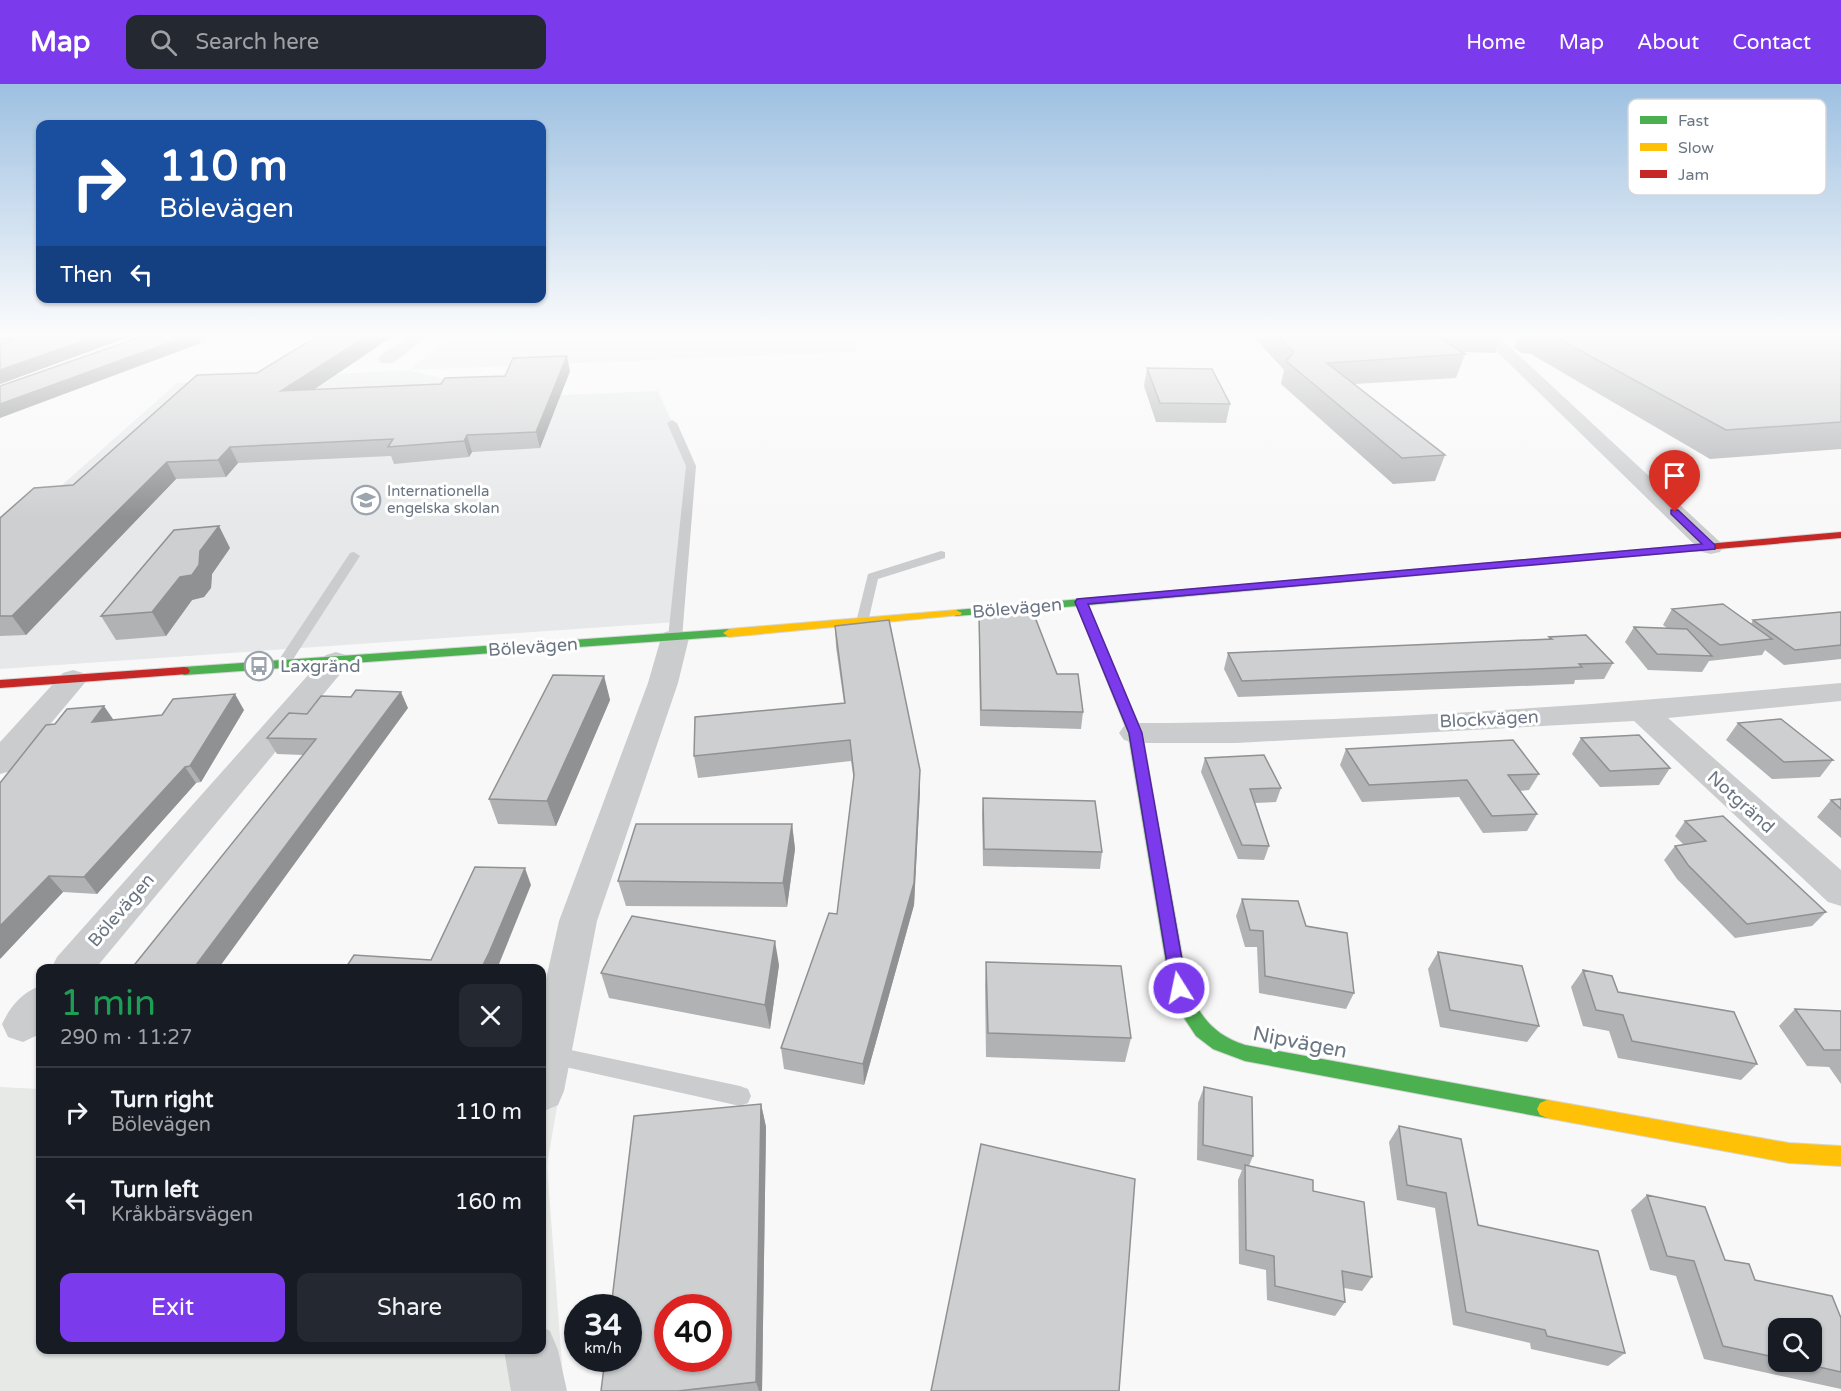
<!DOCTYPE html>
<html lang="en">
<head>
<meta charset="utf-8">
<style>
	:root { --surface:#171b24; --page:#242831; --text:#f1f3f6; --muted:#9ea1a6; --line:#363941; --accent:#7c3aed }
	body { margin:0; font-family:"Varela Round",sans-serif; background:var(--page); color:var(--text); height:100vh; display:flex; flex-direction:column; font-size:22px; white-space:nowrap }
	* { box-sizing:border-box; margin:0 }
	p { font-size:20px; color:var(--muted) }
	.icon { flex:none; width:33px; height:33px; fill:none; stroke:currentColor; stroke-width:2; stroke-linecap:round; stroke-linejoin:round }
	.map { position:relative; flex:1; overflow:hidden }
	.panel { position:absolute; left:36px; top:880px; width:510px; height:390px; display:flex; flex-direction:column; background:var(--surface); border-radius:12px; box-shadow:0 2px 4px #0004 }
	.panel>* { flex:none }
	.hud { position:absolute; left:36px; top:36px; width:510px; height:183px; border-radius:12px; box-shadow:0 2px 4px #0004; background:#1a4fa0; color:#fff; overflow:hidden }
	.fabs { position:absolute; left:1768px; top:1234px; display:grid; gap:12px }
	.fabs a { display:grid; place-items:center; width:54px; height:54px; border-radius:12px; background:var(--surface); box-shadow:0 2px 4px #0004; font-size:30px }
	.speed { position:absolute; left:564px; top:1210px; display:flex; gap:12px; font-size:30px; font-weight:700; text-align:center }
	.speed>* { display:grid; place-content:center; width:78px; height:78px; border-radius:50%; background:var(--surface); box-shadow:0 2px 4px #0004; line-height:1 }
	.speed small { font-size:15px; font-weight:400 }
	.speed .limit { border:9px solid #d22; background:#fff; color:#111 }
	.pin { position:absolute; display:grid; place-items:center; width:51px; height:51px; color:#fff; margin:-62px -26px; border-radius:50% 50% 50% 0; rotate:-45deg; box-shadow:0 0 6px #0007 }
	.pin .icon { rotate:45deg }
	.me { position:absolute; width:66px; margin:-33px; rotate:350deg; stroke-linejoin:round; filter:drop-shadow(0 0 4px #0008) }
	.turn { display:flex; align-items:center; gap:21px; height:126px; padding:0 24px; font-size:27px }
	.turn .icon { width:78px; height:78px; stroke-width:2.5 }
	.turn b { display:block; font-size:42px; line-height:51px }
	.then { display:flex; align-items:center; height:57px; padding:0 24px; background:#0003; gap:12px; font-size:22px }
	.round { display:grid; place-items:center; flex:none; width:63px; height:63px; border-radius:12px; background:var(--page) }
	.head { display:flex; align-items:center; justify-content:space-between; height:102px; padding:0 24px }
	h1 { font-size:36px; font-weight:600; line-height:45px; color:#1e9e55 }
	.button { display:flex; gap:12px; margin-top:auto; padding:12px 24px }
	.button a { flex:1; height:69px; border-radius:12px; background:var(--accent); color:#fff; font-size:24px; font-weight:600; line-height:69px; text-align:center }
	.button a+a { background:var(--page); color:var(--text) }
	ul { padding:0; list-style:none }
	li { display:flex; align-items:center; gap:18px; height:90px; padding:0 24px; border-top:2px solid var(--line) }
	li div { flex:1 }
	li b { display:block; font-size:22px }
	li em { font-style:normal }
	header { display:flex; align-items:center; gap:36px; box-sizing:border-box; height:84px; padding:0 30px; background:var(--accent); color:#fff }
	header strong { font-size:28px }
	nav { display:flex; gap:33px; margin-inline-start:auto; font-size:21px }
	.search { width:420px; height:54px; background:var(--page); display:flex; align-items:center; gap:15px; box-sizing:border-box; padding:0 21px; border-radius:12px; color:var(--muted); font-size:22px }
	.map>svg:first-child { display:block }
	.built { fill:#e6e8e9 }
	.green { fill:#e6e9e5 }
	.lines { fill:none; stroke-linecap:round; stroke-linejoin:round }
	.fast-casing { stroke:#d5d6d6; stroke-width:2 }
	.slow-casing { stroke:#d5d6d6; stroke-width:2 }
	.jam-casing { stroke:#d5d6d6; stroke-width:2 }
	.lane { fill:#cbccce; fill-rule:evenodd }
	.street { fill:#cbccce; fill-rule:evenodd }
	.fast { fill:#4caf50; fill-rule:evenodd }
	.slow { fill:#ffc107; fill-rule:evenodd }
	.jam { fill:#c62828; fill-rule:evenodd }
	.wall { fill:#b1b2b4; fill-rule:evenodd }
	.shaded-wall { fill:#909192 }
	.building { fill:#cecfd1; stroke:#909192; stroke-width:1.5; fill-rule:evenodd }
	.route { fill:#7c3aed; stroke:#51269a; stroke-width:1.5 }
	.labels { text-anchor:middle; stroke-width:6; stroke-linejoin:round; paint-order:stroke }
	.far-poi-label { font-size:15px; fill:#6b7684; stroke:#fff; text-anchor:start }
	.street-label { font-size:18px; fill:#6b7684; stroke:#fff }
	.poi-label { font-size:18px; fill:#6b7684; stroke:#fff; text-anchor:start }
	.near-street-label { font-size:21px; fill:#6b7684; stroke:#fff }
	.key { fill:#fff; stroke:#d3d6da; stroke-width:1.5 }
	.key-label { font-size:16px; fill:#6b7684 }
</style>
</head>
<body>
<header>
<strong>Map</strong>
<div class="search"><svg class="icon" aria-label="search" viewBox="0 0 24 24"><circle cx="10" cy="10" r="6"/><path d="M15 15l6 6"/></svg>Search here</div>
<nav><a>Home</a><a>Map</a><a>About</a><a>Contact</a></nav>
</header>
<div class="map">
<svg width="1841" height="1307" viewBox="0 0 1841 1307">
	<rect width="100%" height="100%" fill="#f8f8f8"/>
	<path class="built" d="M409 286 516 313 658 307 691 382 676 538 0 585V456L177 299Z"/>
	<path class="green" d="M454 250H858L856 268 409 286Z
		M562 994 547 1081 564 1307H0V1003L40 1005V1266H542V995Z"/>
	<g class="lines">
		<g class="fast-casing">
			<path id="fast" d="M1695 461 1699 462V466L1088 521 1142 649 1188 904C1200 933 1214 951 1245 961L1547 1016 1554 1019 1557 1025 1554 1031 1547 1034 1245 977 1213 965 1196 952 1184 934 1170 904 1128 649 1077 522 956 532 950 529 956 526Z
				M729 545 733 546 735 549 733 552 184 591 178 587 184 583Z"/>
		</g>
		<g class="slow-casing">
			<path id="slow" d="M956 526 962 529 960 531 729 553 723 549 729 545Z
				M1547 1016 1789 1059 1841 1062V1082L1789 1079 1547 1034 1540 1031 1537 1025 1540 1019Z"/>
		</g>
		<g class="jam-casing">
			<path id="jam" d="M1841 448V454L1695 467 1690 464 1695 461Z
				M184 583 188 584 190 587 188 590 0 604V596Z"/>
		</g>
		<path class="lane" d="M672 336 677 339 696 382 682 554 675 558 668 554 686 382 667 339Z
			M941 467 945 468V474L878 495 868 538 862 542 857 541 856 538 868 490Z
			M354 468 360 472 290 580 283 584 278 583 276 580 350 469Z
			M552 962 740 1002 748 1005 751 1012 748 1019 740 1022 552 980 545 978 542 971 545 964Z"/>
		<path class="street" d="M412 250H431L393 279H381L378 275 381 271Z
			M1479 250H1496L1720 458 1723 463 1720 468 1711 470 1702 468Z
			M675 546 685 548 689 554 678 599 597 837 564 1007 558 1021 542 1028V913L559 837 648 599 661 554 665 548Z
			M336 568 346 571 350 577 346 583 95 885H51L57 873 326 571Z
			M73 586 83 589 88 595 83 601 11 687 0 690V658L63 589Z
			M1841 599V617L1668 634 1841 786V822L1828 818 1634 637 1237 659H1135L1124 656 1119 649 1124 642 1135 639C1370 639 1607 620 1841 599Z
			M40 902V950L23 958 8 953 2 940C11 922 21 909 40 902Z
			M542 1243 550 1247 558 1266 567 1307H511L504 1266H542Z"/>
		<use href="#fast" class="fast"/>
		<use href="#slow" class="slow"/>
		<use href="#jam" class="jam"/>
	</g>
	<path class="wall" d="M0 250H137L0 300Z
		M396 250 313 306 441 300 505 292 570 287 540 364 472 368 469 373 394 380 391 372 238 379 226 393 176 395 26 551 0 552V434L73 401 257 289Z
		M1251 250H1502L1495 269 1461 268 1465 270 1456 294 1354 300 1445 371 1435 397 1393 400 1281 300 1284 286Z
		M1520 250H1841V365L1710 375 1531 270 1521 269 1514 263Z
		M1147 284 1230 320 1226 339 1156 338 1144 302Z
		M230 464 212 490 211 504 204 513 192 516 166 552 116 556 101 532Z
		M1672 525 1751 540 1753 536 1841 528V575L1784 581 1765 566 1762 571 1709 577 1702 588 1648 586 1625 558 1634 543 1667 544 1663 541Z
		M979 532 1057 590 1083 628 1081 645 980 642 979 548Z
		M835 542 920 686V707L914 821 864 1001 784 985 781 964 837 830 854 697 851 677 698 694 694 672 844 619 836 563Z
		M1549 553 1613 579 1604 595 1575 596 1574 600 1238 613 1224 585 1228 569 1548 556Z
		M604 592 610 616 556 742 498 740 489 715Z
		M408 624 303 671 277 670 267 654 307 630Z
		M244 626 201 698 196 699 97 810 63 808 0 875 114 636Z
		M1738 639 1833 676 1820 693 1772 695 1726 656Z
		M1581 654 1670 684 1659 701 1600 703 1572 670Z
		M1346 665 1539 690 1529 706 1520 707 1537 730 1527 747 1483 749 1459 713 1362 718 1340 681Z
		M1205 674 1281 704 1276 718 1255 719 1269 762 1264 776 1238 775 1201 688Z
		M983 714 1102 768 1100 785 983 782 982 731Z
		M1841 715V754L1817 733 1831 716Z
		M1685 737 1826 828 1812 842 1735 854 1677 795 1664 776 1675 762 1684 761 1675 752Z
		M792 740 795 765 787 823 626 822 618 797Z
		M1242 815 1306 842 1354 909 1346 925 1259 909 1257 863H1245L1236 832Z
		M1438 868 1539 942 1527 958 1440 943 1428 885Z
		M986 878 1131 954 1125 978 986 973 985 902Z
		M779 881 770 945 609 914 601 889Z
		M1583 886 1618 908 1757 980 1741 996 1618 974 1609 947 1583 942 1571 903Z
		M1795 925 1841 927V1000L1829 983 1807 982 1779 942Z
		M1204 1003 1253 1072 1249 1082 1313 1107 1372 1193 1362 1207 1344 1204 1345 1218 1335 1232 1267 1216 1266 1186 1239 1180 1238 1096 1242 1086 1197 1076 1198 1019Z
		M761 1020 766 1043 762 1307H601Z
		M1399 1042 1478 1141 1625 1269 1608 1282 1531 1265 1530 1259 1453 1241 1435 1124 1397 1116 1389 1058Z
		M1647 1111 1725 1176 1755 1196 1841 1234V1305L1704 1275 1676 1192 1650 1186 1631 1126ZM1779 1245 1812 1278H1779Z"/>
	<path class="shaded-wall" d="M103 250H137L0 300V286Z
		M192 250H217L200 256 201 259 0 334V320Z
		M370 250H396L288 323 281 307Z
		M567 272 570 287 540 364 536 348Z
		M467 351 472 368 469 373 464 357Z
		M230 363 238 379 226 393 218 376Z
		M167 378 176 395 26 551 12 532Z
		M219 442 230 464 212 490 211 504 204 513 192 516 166 552 152 528Z
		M604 592 610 616 556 742 547 717Z
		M401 608 408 624 218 885H193Z
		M235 610 244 626 201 698 190 682Z
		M104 622 115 638H92Z
		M185 683 196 699 97 810 84 793Z
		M920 686V707L914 821 864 1001 863 980Z
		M792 740 795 765 787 823 783 799Z
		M525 784 531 801 497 885H481Z
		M49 792 63 808 0 875V842Z
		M775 857 779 881 770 945 765 921Z
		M761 1020 766 1043 762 1307H759L756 1298Z"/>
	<path class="building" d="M0 250H103L0 286V261L15 256 0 253Z
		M149 250H193L0 320V302Z
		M321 250H370L281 307 441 300 445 294 505 292 513 274 567 272 536 348 467 351 464 357 388 363 393 355 230 363 218 376 167 378 12 532H0V434L34 404 73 401 197 291 257 289Z
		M1276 250H1434L1465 270 1327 279 1445 371 1402 374 1286 277 1294 268Z
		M1550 250H1841V338L1726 346Z
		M1147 284 1212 285 1230 320 1160 319Z
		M219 442 200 467 199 481 192 491 180 493 152 528 101 532 174 446Z
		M1723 520 1772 555 1720 561 1672 525Z
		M1033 528 1057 590H1078L1083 628 981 626 979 532Z
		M1841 528V561L1795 566 1753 536Z
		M889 536 920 686 914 799 863 980 781 964 829 829 837 830 854 691 850 656 694 672 695 633 845 619 835 542Z
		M1634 543 1687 545 1712 572 1657 570Z
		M1586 551 1613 579 1579 580 1582 583 1242 597 1228 569 1552 555 1549 553Z
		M553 591 604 592 547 717 489 715Z
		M356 606 401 608 193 885H131L316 655 267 654 289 629 307 630 321 612 351 613Z
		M235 610 190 682 185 683 84 793 49 792 0 842V699L46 641 55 640 67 625 104 622 92 638 162 631 173 615Z
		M1781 635 1833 676 1784 678 1738 639Z
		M1639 651 1670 684 1610 687 1581 654Z
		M1513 656 1539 690 1508 691 1537 730 1492 732 1467 696 1369 701 1346 665Z
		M1264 671 1281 704 1250 705 1269 762 1242 761 1205 674Z
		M983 714 1095 717 1102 768 984 765Z
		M1841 715V725L1831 716Z
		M1723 732 1826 828 1747 840 1688 781 1675 762 1706 757 1685 737Z
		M636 740H792L783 799 618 797Z
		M475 783 525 784 489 869 481 885H345L354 871 431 876Z
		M1242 815 1298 817 1306 842 1347 849 1354 909 1265 892 1263 847 1250 846Z
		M632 832 775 857 765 921 601 889Z
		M1438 868 1522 882 1539 942 1450 926Z
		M986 878 1121 882 1131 954 988 949Z
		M1583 886 1612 892 1618 908 1734 928 1757 980 1632 957 1623 931 1596 926Z
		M1795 925 1841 927V966H1824Z
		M1204 1003 1252 1013 1253 1072 1203 1061Z
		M761 1020 756 1298 678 1307H601L605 1275H628V1224H611L634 1032ZM668 1224H718V1275H668Z
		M1399 1042 1461 1055 1478 1141 1598 1167 1625 1269 1547 1252 1545 1246 1466 1228 1446 1109 1407 1101Z
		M981 1060 1135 1095 1119 1307H931Z
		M1245 1081 1313 1096V1107L1364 1118 1372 1193 1342 1187 1345 1218 1275 1202 1274 1172 1246 1166Z
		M1647 1111 1705 1123 1725 1176 1749 1180 1755 1196 1832 1212 1841 1234V1288L1797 1278H1812V1245H1779V1274L1723 1262 1694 1177 1667 1172Z"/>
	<linearGradient id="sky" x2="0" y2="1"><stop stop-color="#9dc0e1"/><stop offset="0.58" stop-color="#fcfcfc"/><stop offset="1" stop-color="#fcfcfc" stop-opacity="0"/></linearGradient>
	<rect width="1841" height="433" fill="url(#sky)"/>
	<path class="route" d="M1671 426H1678L1715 461V465L1088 520 1142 649 1187 904 1185 909 1179 911 1172 909 1129 649 1075 518 1077 515 1702 460 1671 430Z"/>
	<defs>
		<g id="school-ring" transform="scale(1.5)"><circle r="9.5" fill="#fff" stroke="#9ca4ad" stroke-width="1.5"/><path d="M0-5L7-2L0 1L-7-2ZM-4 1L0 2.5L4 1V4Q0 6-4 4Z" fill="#9ca4ad"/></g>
		<g id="bus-ring" transform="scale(1.5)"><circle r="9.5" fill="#fff" stroke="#9ca4ad" stroke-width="1.5"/><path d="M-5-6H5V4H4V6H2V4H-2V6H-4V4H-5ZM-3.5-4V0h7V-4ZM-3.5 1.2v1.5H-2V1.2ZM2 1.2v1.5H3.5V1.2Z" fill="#9ca4ad"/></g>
	</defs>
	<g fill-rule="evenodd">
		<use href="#school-ring" x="366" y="416"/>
		<use href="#bus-ring" x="259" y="582"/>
	</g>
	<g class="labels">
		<g class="far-poi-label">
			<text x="387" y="412">Internationella<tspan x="387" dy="17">engelska skolan</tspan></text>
		</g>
		<g class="street-label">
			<text transform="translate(1017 524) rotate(-5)" y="6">Bölevägen</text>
			<text transform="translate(533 563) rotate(-4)" y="6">Bölevägen</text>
			<text transform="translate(1489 635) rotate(-3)" y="6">Blockvägen</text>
			<text transform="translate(1741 718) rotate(42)" y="6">Notgränd</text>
			<text transform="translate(121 826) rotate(-49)" y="6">Bölevägen</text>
		</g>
		<g class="poi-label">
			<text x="280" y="588">Laxgränd</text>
		</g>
		<g class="near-street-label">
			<text transform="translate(1300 958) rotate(11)" y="7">Nipvägen</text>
		</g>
	</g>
	<rect x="1628" y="15" width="198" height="96" rx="9" class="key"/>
	<rect x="1640" y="32" width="27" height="8" fill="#4caf50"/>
	<rect x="1640" y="59" width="27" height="8" fill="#ffc107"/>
	<rect x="1640" y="86" width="27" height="8" fill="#c62828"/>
	<g class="key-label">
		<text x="1678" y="42">Fast</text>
		<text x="1678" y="69">Slow</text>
		<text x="1678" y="96">Jam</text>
	</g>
</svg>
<div class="fabs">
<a><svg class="icon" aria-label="search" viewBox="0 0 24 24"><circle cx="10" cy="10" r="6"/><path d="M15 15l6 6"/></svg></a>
</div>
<div class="speed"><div>34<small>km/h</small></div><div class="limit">40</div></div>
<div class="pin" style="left:1675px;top:428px;background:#d93025"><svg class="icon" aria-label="arrive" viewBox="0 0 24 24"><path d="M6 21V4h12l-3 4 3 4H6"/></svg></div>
<svg class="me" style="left:1179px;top:904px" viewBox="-20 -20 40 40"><circle r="17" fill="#7c3aed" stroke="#fff" stroke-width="3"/><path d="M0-11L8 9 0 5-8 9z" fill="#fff"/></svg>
<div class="hud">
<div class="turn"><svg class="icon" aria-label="right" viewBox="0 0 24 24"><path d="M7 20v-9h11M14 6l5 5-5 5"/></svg><div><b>110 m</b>Bölevägen</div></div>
<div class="then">Then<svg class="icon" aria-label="left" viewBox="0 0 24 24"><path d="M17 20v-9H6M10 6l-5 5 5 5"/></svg></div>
</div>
<section class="panel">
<div class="head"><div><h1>1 min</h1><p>290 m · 11:27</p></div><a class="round"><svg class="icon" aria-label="close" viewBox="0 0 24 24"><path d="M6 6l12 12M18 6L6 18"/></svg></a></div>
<ul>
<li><svg class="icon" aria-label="right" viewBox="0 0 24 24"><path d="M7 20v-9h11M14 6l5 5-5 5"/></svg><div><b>Turn right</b><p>Bölevägen</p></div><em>110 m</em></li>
<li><svg class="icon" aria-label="left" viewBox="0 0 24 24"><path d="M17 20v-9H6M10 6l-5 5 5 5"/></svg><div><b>Turn left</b><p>Kråkbärsvägen</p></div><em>160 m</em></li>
</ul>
<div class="button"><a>Exit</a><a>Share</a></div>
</section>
</div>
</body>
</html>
